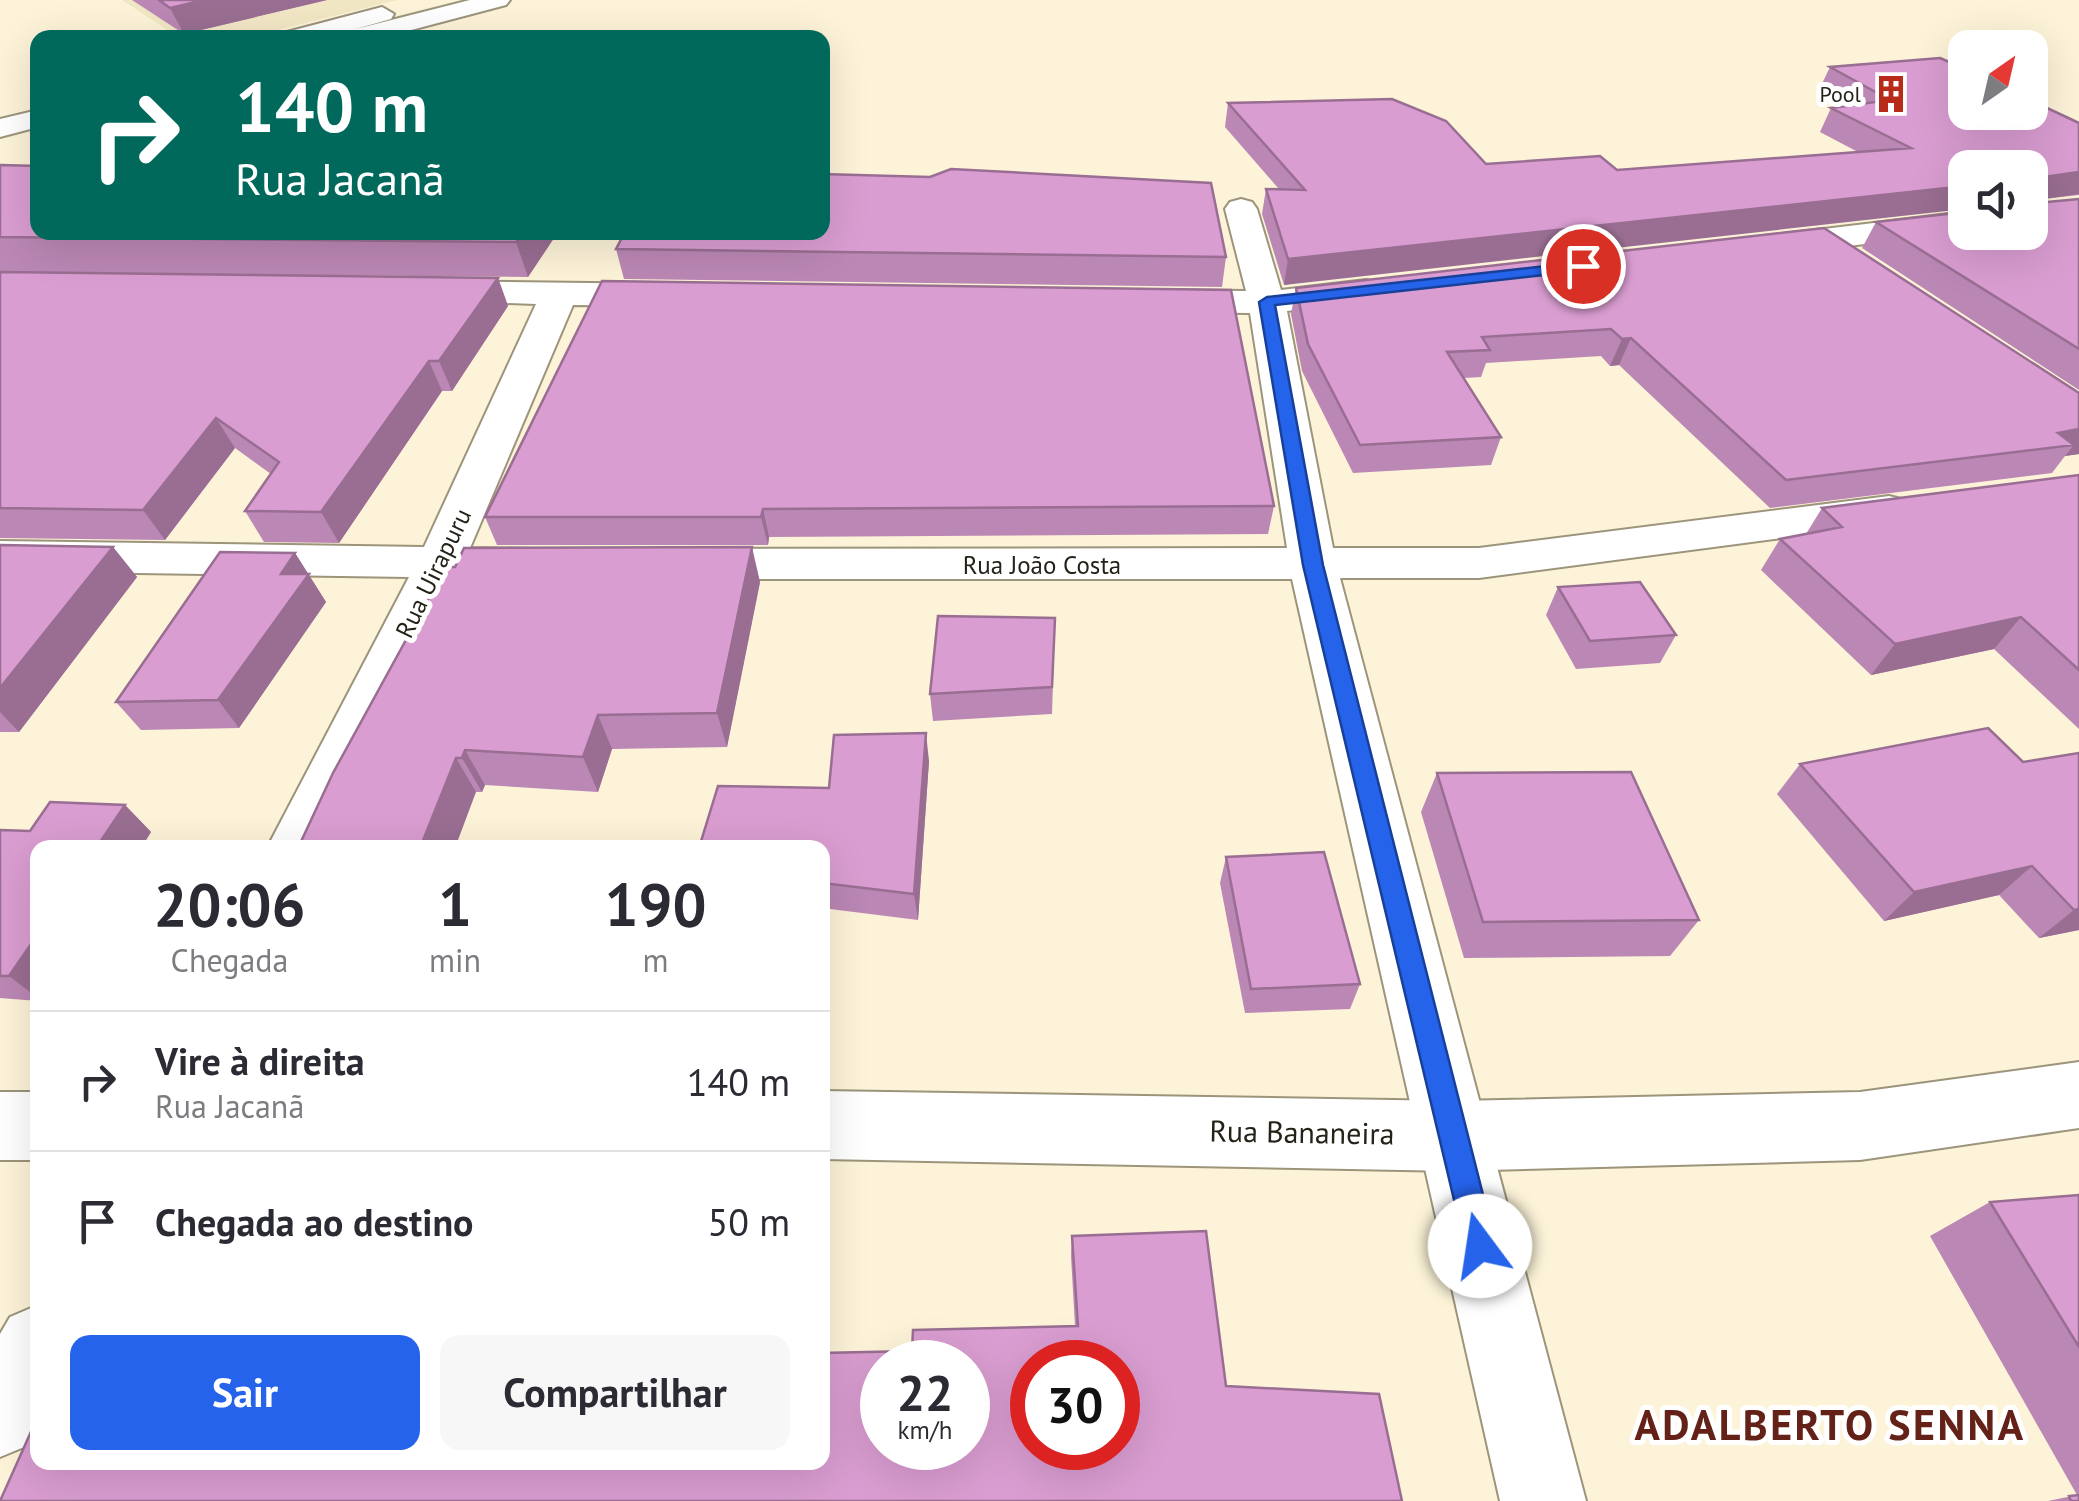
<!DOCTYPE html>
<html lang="pt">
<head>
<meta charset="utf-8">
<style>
	:root { --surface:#fff; --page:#f7f7f7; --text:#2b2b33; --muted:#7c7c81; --line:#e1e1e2; --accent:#2563eb }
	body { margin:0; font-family:"PT Sans",sans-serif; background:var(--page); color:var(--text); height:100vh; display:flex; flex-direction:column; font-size:38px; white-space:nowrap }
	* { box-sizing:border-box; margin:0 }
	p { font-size:32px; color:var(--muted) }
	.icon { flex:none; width:55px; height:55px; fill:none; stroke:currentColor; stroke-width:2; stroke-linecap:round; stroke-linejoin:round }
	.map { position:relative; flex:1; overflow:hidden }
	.sheet { position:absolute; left:30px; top:840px; width:800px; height:630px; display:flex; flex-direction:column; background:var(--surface); border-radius:20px; box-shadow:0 10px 40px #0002 }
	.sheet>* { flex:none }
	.guide { position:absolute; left:30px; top:30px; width:800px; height:210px; border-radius:20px; box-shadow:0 10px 40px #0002; background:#00695c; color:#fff; overflow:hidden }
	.needle { width:65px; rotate:34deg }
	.tools { position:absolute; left:1948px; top:30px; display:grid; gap:20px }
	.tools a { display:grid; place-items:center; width:100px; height:100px; border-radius:20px; background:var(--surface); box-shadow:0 10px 40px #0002; font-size:50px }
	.speed { position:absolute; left:860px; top:1340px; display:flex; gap:20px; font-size:50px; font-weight:700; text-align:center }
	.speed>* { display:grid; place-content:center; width:130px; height:130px; border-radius:50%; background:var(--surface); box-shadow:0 10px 40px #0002; line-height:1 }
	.speed small { font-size:25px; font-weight:400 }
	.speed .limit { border:15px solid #d22; background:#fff; color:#111 }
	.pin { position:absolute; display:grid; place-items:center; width:85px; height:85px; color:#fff; margin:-42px; border:5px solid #fff; border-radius:50%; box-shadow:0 2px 10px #0007 }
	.me { position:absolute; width:110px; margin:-55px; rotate:346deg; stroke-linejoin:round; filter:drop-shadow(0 0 8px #0008) }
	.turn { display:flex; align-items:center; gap:35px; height:210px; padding:0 40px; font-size:45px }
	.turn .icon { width:130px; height:130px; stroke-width:2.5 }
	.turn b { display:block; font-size:70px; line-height:85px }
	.eta { display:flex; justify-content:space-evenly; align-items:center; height:170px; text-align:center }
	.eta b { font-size:60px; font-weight:700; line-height:70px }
	.action { display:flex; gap:20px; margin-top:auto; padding:20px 40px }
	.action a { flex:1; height:115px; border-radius:20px; background:var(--accent); color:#fff; font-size:40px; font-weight:700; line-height:115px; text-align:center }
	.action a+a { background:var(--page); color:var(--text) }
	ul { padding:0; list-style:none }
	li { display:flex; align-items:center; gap:30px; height:140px; padding:0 40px; border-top:2px solid var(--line) }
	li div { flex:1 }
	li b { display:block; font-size:38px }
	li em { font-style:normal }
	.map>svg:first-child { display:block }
	.built { fill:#f2e7c5 }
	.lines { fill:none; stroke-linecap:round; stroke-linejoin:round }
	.street-casing { stroke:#9c947b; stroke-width:4 }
	.secondary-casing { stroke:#9c947b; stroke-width:4 }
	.street { fill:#fff; fill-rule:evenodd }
	.secondary { fill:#fff; fill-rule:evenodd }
	.wall { fill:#bb87b4 }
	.shaded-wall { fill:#996e92 }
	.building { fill:#da9dd1; stroke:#996e92; stroke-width:2.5; fill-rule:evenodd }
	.route { fill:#2563eb; stroke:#184099; stroke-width:2.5 }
	.labels { text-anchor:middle; stroke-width:10; stroke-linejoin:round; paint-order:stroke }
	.far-poi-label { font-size:22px; fill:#252218; stroke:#fff; text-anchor:end }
	.street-label { font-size:25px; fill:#252218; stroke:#fff }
	.near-street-label { font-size:30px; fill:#252218; stroke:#fff }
	.near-district-label { font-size:42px; font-weight:bold; letter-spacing:2.5px; fill:#642117; stroke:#fff }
</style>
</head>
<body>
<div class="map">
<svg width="2079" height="1501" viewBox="0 0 2079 1501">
	<rect width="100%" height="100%" fill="#fcf3d8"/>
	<path class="built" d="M122 0H397L245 38 178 37Z"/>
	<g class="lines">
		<g class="street-casing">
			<path id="street" d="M1241 199 1252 202 1257 209 1281 290 1366 280 1379 283 1384 291 1379 299 1366 302 1287 311 1333 548H1479L1889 496 1905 500 1911 510 1905 520 1889 524 1479 578H1340L1586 1501H1500L1292 579H683L666 575 659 564 666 553 683 549 1287 548 1250 313 1158 312 1145 309 1140 301 1145 293 1158 290 1246 291 1225 209 1230 202Z
				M1965 212V232L1765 256 1753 253 1748 246 1753 239 1765 236Z
				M428 281 672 284 685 287 690 295 685 303 672 306 573 305 470 548 532 549 549 553 556 564 549 575 532 579 457 578 326 848H267L409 577 0 571V541L424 547 536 304 415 300 410 292 415 284Z
				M38 1305V1429L29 1445 0 1457V1334L10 1317Z"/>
		</g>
		<g class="secondary-casing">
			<path id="secondary" d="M470 0H510L506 5 381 38H337L340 33 323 38H280L283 33 382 7 394 14 391 19 352 30Z
				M38 110V127L0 137V119Z
				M2079 1062V1128L1860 1160 1454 1171 822 1159V1091L1454 1101 1860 1092Z
				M0 1092H38V1160H0Z"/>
		</g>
		<use href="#street" class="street"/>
		<use href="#secondary" class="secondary"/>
	</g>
	<path class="wall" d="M132 0H327L184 34Z
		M1830 67 2079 123V195L2043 199 2047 202 2079 199V390L1862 248 1876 222 1965 232 2030 168 1284 285 1262 214 1266 189H1279L1225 127 1228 103 1486 164 1617 170 1858 152 1820 132 1831 108 1847 106 1819 90Z
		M0 165 38 232H558L528 277 299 275 498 278 508 306 452 391H442L339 543 264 542 245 511 271 474 235 448 165 540 0 538Z
		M1824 228 2079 393V454L2065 456 2052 473 1770 508 1619 365 1610 366 1601 356 1486 363 1481 377 1464 378 1501 437 1491 465 1353 473 1302 371 1291 314 1296 288Z
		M616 249 1226 257 1222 287 624 279Z
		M602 281 1274 506 1268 534 769 537 768 545H497L485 517Z
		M2079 475V729L1994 649 1871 675 1761 570 1780 539 1806 534 1822 508Z
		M0 545 113 547 137 577 19 732H0Z
		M295 553 326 602 239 728 141 730 116 702Z
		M760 582 727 747 612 749 598 792 485 785 482 792H476L333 773Z
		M1558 587 1676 635 1660 663 1576 669 1546 615Z
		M1055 618 1052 714 933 721 930 694Z
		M2079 753V930L2039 938 1999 895 1884 921 1777 794 1800 764 2023 762Z
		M929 761 918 920 822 908V848L829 788Z
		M1437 773 1699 920 1670 956 1464 958 1421 812Z
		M125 805 151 832 141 848H38V1001L0 998V830L30 831Z
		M1226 857 1360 984 1350 1009 1245 1013 1220 883Z
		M2079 1195V1501H2048L2077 1495 1930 1236 1990 1202Z
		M1072 1236 1226 1386 912 1351 1075 1326 1071 1256Z"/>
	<path class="shaded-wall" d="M204 0H327L184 34 170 8Z
		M2079 172V194L2030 201 2043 177Z
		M1965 186V209L1284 285 1288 259Z
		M523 232H558L528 277 516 242Z
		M498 278 508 306 452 391 439 361Z
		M1631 338 1619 365 1610 366 1622 339Z
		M429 361 442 391 339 543 321 512Z
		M216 418 235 448 165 540 143 510Z
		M2079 430V454L2065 456 2074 445 2058 433Z
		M763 509 769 537 768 545 761 517Z
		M113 547 137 577 19 732 0 712V688Z
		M752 547 760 582 727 747 717 713Z
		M295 553 326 602 239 728 218 700 281 574Z
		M2021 617 1994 649 1871 675 1895 644Z
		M598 715 612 749 598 792 583 757Z
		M926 733 929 761 918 920 914 894Z
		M465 750 485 785 482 792 462 758Z
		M456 758 476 792 455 848H420Z
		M125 805 151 832 141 848H96Z
		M2032 866 1999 895 1884 921 1914 892Z
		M2079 909V930L2039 938 2074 910Z
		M38 934V998L9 976Z"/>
	<path class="building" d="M159 0H204L170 8Z
		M1940 58 1965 69V112H2030V100L2079 123V172L2043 177V199L2047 202 2079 199V349L1876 222 1965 212V232H2030V168H1965V186L1288 259 1266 189 1305 190 1228 103 1392 99 1446 121 1486 164 1600 156 1617 170 1911 148 1831 108 1890 100 1830 67Z
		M0 165 38 166V232H523L516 242 0 237Z
		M951 169 1211 183 1226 257 616 249 625 232H822V174L930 177Z
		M1824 228 2079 393V429L2058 433 2074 445 1786 480 1631 338 1622 339 1611 329 1482 337 1490 350 1447 352 1501 437 1360 445 1308 344 1296 288Z
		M0 272 498 278 439 361H429L321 512 245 511 279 462 216 418 143 510 0 508Z
		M602 281 1231 290 1274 506 763 509 761 517H485Z
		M2079 475V670L2021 617 1895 644 1780 539 1842 527 1822 508Z
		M0 545 113 547 0 688Z
		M752 547 717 713 598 715 583 757 465 750 462 758H456L420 848H298L333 773 446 567H455L464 548Z
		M220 552 295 553 281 574H309L218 700 116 702Z
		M1640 582 1676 635 1590 641 1558 587Z
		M938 616 1055 618 1052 687 930 694Z
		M1988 728 2023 762 2079 753V909L2074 910 2032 866 1914 892 1800 764Z
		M926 733 914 894 822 883V848H699L718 786 829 788 834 735Z
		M1631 772 1699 920 1483 922 1437 773Z
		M50 802 125 805 96 848H38V934L9 976H0V830L30 831Z
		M1324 852 1360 984 1251 989 1226 857Z
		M2079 1195V1347L1990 1202Z
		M1206 1231 1226 1386 1379 1394 1402 1501H0L38 1416V1462H822V1353L912 1351 913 1330 1078 1326 1072 1236ZM882 1362H968V1448H882ZM1032 1362H1118V1448H1032Z
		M2079 1495V1501H2071L2069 1496Z"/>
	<path class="route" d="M1583 262 1590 266 1588 270 1275 305 1323 565 1496 1246 1492 1257 1480 1261 1469 1257 1465 1246 1303 565 1259 302 1267 297Z"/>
	<defs>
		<g id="building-bare" transform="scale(3)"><path d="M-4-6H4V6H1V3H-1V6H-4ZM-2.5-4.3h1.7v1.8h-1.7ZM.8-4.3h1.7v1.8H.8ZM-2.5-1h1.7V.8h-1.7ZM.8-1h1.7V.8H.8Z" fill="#b82b19" stroke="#fff" stroke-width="2.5" paint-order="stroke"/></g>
	</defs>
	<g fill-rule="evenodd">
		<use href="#building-bare" x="1891" y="94"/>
	</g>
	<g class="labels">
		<g class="far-poi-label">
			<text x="1861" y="102">Pool</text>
		</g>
		<g class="street-label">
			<text x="1042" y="574">Rua João Costa</text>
			<text transform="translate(433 573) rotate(-64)" y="9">Rua Uirapuru</text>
		</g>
		<g class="near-street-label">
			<text transform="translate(1302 1133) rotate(1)" y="10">Rua Bananeira</text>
		</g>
		<g class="near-district-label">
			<text x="1830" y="1440">ADALBERTO SENNA</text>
		</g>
	</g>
</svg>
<div class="tools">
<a><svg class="needle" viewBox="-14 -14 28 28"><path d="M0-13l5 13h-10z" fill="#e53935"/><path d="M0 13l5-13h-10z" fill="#7c7c81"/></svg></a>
<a><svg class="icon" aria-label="sound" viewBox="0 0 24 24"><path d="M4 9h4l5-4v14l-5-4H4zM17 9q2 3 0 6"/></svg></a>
</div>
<div class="speed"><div>22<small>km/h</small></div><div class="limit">30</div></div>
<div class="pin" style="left:1583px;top:266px;background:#d93025"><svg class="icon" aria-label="arrive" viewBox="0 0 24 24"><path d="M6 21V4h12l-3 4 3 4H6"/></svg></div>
<svg class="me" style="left:1480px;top:1246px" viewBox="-20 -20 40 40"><circle r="19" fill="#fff"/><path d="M0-13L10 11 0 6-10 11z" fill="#2563eb"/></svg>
<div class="guide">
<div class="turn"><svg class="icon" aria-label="right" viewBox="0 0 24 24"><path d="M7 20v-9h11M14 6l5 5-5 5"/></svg><div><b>140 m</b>Rua Jacanã</div></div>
</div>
<section class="sheet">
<div class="eta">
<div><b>20:06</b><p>Chegada</p></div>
<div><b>1</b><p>min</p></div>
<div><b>190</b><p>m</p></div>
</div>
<ul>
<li><svg class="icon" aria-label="right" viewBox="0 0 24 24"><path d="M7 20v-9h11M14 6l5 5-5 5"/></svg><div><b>Vire à direita</b><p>Rua Jacanã</p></div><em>140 m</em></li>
<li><svg class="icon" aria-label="arrive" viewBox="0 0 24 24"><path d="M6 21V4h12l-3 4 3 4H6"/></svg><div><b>Chegada ao destino</b></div><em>50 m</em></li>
</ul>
<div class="action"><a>Sair</a><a>Compartilhar</a></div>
</section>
</div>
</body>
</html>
